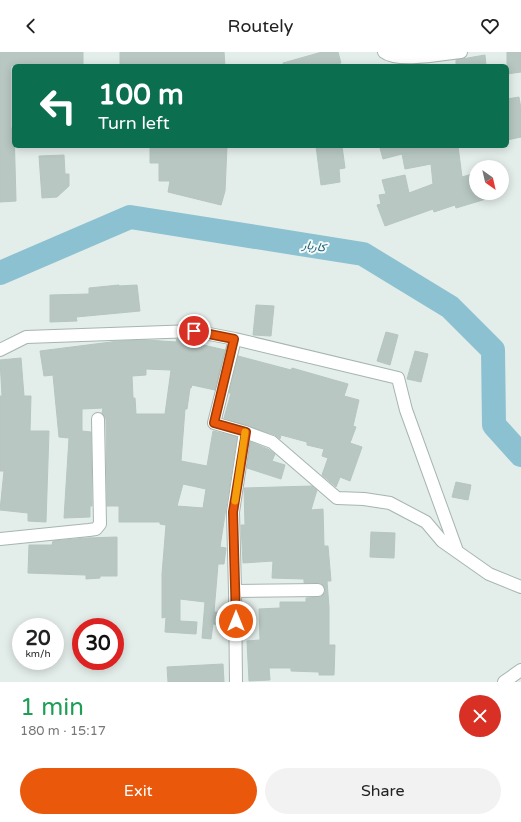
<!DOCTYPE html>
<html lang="en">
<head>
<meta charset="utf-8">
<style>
	:root { --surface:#fff; --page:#f2f2f2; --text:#222; --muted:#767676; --accent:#ea580c }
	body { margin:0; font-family:"Varela Round",Vazirmatn,sans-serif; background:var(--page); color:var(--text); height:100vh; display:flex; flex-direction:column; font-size:15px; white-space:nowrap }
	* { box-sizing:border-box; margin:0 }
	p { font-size:13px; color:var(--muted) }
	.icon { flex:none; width:22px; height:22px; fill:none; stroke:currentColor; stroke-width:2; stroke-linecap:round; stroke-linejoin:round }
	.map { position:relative; height:630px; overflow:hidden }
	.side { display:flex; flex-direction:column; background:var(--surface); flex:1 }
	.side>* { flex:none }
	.top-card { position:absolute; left:12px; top:12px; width:497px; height:84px; border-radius:6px; box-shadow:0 2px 10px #0003; background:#0b6e4f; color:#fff; overflow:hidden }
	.needle { width:26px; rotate:146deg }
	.buttons { position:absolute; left:469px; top:108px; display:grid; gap:8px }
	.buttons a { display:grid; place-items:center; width:40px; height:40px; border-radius:50%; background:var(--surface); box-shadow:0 2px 10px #0003; font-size:20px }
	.speed { position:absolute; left:12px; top:566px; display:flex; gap:8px; font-size:20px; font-weight:700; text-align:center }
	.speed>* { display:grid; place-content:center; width:52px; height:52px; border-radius:50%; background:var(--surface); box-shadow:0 2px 10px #0003; line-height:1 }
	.speed small { font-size:10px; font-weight:400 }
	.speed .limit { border:6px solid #d22; background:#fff; color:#111 }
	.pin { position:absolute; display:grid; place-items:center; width:34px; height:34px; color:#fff; margin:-17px; border:2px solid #fff; border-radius:50%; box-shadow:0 1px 4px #0007 }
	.me { position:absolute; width:44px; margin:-22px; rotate:0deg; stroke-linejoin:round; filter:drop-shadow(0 0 3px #0008) }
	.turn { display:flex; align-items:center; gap:14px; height:84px; padding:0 20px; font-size:18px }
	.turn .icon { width:52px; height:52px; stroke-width:2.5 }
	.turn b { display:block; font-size:28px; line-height:34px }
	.round { display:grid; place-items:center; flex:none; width:42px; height:42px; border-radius:21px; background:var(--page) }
	.headline { display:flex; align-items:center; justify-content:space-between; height:68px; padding:0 20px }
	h1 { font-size:24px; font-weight:600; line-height:30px; color:#1e9e55 }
	.primary-button { display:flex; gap:8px; margin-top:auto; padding:8px 20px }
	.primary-button a { flex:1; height:46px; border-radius:24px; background:var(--accent); color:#fff; font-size:16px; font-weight:600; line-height:46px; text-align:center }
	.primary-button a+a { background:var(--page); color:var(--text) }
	header { display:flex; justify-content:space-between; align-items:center; height:52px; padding:0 20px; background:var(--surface); font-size:18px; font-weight:600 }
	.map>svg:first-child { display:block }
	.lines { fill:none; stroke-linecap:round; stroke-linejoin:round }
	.river { stroke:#8bc1d1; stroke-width:24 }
	.building { fill:#b8c7c2; stroke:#b5c6c0; fill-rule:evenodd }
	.minor-casing { stroke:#a6b5b0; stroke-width:14 }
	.tertiary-casing { stroke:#a6b5b0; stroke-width:14 }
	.minor { stroke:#fff; stroke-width:12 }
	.tertiary { stroke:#fff; stroke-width:12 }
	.route-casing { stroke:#983908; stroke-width:10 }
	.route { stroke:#ea580c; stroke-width:7 }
	.slow { stroke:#f59e0b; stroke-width:7 }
	.labels { text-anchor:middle; stroke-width:4; stroke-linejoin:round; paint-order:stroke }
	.water-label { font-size:12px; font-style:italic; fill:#1d6379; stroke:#f3f9f7 }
</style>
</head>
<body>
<header><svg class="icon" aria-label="back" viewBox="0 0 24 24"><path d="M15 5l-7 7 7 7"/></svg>Routely<svg class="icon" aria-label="heart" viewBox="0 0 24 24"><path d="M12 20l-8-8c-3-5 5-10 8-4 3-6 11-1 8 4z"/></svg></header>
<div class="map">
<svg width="521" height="630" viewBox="0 0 521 630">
	<rect width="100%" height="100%" fill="#e3ede9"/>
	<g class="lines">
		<path class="river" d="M0 221 130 165 363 202 450 255 493 298 494 373 521 403"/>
	</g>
	<path class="building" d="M0 0H83V13L11 14V76H14L16 149 0 150Z
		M120 0H224L225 14H120Z
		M322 0H338L341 11 330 14H284L283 11Z
		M507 0H521V20L507 22Z
		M485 3 486 14H456V8Z
		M519 45 521 57V85L507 88V47Z
		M150 94H227L225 139 221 153 168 140 170 129H159V111H150Z
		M316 94H342L345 116 339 117 340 130 321 133Z
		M387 94H458L462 125 476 121V141H496V144L456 156 455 153 434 160 433 157 385 174 377 153 381 152 379 143 386 142 382 128 405 123 409 141 433 132 431 112 405 117 402 102 383 107 380 96Z
		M64 103 65 122H69V134L57 145 42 146 39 104Z
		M119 233V234L137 233 140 259 76 265 77 269 50 270V243L89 242V236Z
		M256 253 274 254 271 284 253 283Z
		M386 280 398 283 390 313 377 309Z
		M177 287 200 291 199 292 225 298 215 338 192 333 191 336H190L187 357H185L181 409 207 414 213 379 237 385 220 495 226 496 224 512H218L214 560 227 561 226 573 213 572 211 587 202 586 205 550 180 547V569L197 570 196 582 165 580 166 565 162 566V522L166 473 160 472V470H119V454H107L106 367 102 361 103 356 82 357V379L91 380 92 454H90V465L64 466 69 386 59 385 53 323 44 324 40 299 119 289 146 288 176 290ZM146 317 171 318 165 362H136L135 346H133L132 324 146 323ZM183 432 206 437 203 456 177 454Z
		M415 299 428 302 421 330 407 327Z
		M238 304 291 318 292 316 348 332 344 344 359 348 353 374 356 375 350 391 362 395 350 429 340 425 336 435 322 423 328 406 322 404 324 397 307 393V390L281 383 280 387 275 383 224 366 231 341H229Z
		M21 306 24 344H31L30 379H49L46 470 28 469V461L0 458 4 419H0V344H2L0 308Z
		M251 390 268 397 275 402 272 409 285 413 281 427 247 416Z
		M456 430 471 433 468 448 452 445Z
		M312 434 317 438 311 458 323 457 324 494H328L331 529H327L329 555V593H335L334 623H319V620L291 619V616H269L270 628 249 629 247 589 260 588 259 557 280 556V550H306V546L321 545 325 541V538L324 534 321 531H304V527L272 526 273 509 243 511 241 473H245L244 436Z
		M371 480 395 481 394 506 370 505Z
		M117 485V524H100V526L86 527V523L28 521 29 493H52L53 489 87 486Z
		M223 612 224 630H168L167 615Z"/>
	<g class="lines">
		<g class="minor-casing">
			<path id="minor" d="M235 287 214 371 245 380 233 460 235 539 236 630
				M0 298 26 285 194 279 235 287 398 326 406 358 457 499
				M245 380 272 390 337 446 364 447 390 451 426 470 442 489 489 522 521 535
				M0 487 89 478 96 477 100 472 98 367
				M235 539 318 538
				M504 630 521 618"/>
		</g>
		<g class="tertiary-casing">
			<path id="tertiary" d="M384 0C398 11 442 2 461 0"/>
		</g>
		<use href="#minor" class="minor"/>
		<use href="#tertiary" class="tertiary"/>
	</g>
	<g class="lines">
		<g class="route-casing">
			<path id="route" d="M194 279 234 287 214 371 246 380 233 460 236 569"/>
		</g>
		<use href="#route" class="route"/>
		<path class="slow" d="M235 449 245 380"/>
	</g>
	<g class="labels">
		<g class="water-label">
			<text transform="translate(314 194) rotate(9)" y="4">کاربار</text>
		</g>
	</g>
</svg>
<div class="buttons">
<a><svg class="needle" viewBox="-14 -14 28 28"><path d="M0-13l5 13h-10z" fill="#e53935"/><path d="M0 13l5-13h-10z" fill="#767676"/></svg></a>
</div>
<div class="speed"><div>20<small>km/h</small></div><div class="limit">30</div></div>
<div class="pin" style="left:194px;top:279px;background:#d93025"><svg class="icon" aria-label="arrive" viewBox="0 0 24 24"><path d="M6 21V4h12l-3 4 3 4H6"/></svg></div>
<svg class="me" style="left:236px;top:569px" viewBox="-20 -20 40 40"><circle r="17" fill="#ea580c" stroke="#fff" stroke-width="3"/><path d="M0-11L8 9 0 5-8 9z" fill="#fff"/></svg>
<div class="top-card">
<div class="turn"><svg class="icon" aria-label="left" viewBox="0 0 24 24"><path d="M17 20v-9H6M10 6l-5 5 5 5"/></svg><div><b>100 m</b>Turn left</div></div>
</div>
</div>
<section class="side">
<div class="headline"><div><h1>1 min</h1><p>180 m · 15:17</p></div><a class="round" style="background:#d93025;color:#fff"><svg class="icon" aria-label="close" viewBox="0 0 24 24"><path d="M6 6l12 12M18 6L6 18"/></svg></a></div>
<div class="primary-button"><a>Exit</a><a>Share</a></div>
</section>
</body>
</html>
